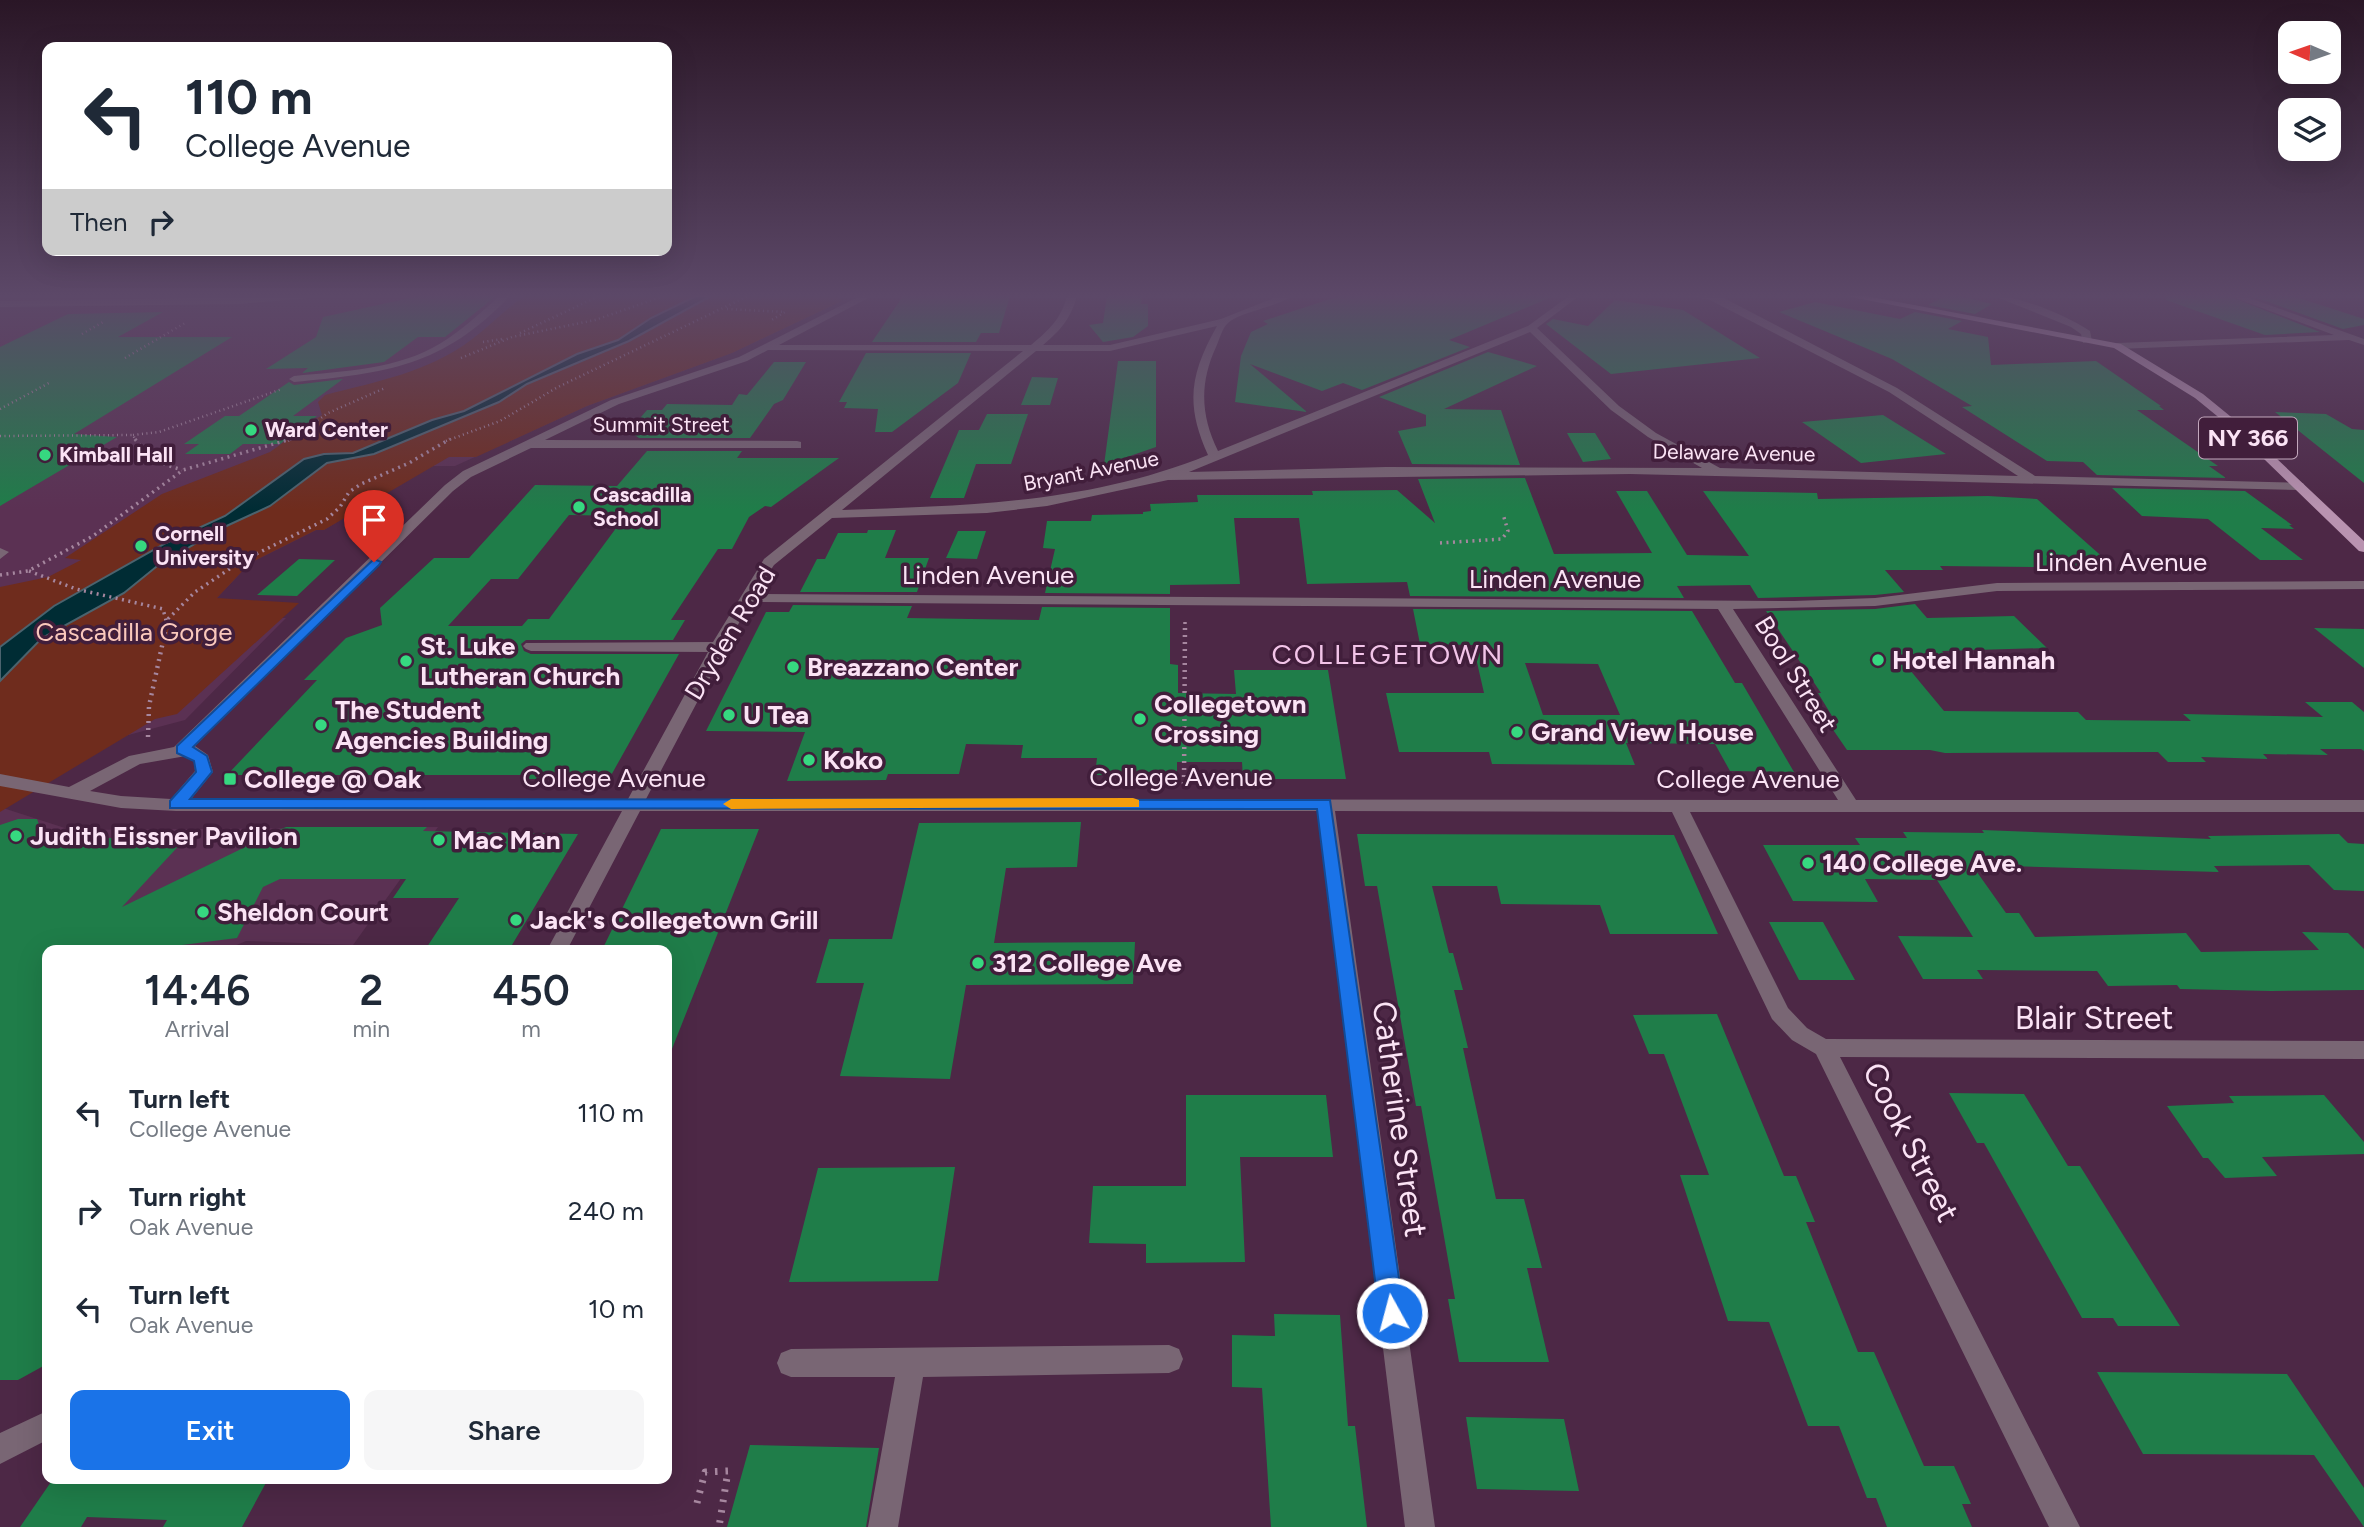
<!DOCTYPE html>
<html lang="en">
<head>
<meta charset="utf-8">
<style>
	:root { --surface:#fff; --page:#f6f6f7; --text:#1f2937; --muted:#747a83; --accent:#1a73e8 }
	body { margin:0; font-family:Figtree,sans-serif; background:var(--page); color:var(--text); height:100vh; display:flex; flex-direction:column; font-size:26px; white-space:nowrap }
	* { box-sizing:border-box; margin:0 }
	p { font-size:23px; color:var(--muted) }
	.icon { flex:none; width:38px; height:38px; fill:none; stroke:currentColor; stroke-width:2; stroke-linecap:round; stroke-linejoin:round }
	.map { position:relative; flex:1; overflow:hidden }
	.panel { position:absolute; left:42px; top:945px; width:630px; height:539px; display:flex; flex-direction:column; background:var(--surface); border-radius:14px; box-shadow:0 7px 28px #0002 }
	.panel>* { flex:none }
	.hud { position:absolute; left:42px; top:42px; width:630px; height:214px; border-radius:14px; box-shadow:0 7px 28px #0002; background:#fff; color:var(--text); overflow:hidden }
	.needle { width:46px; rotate:272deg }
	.controls { position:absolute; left:2278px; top:21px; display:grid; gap:14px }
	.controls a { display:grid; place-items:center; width:63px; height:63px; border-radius:14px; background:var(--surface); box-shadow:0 7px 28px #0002; font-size:35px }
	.pin { position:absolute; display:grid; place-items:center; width:60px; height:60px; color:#fff; margin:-72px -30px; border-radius:50% 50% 50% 0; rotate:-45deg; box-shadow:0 0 7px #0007 }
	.pin .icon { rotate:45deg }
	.me { position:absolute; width:77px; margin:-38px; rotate:353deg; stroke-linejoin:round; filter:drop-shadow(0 0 5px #0008) }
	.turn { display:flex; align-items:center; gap:24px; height:147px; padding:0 28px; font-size:32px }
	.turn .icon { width:91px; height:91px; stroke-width:2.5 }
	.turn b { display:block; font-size:49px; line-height:60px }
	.then { display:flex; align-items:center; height:66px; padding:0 28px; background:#0003; gap:14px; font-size:26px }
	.eta { display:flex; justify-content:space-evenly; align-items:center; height:119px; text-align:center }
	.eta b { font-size:42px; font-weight:600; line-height:49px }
	.button { display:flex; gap:14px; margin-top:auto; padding:14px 28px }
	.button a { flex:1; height:80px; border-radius:14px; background:var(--accent); color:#fff; font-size:28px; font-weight:600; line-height:80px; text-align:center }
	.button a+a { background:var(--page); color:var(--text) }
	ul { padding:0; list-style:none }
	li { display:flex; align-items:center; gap:21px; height:98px; padding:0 28px }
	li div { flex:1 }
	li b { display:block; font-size:26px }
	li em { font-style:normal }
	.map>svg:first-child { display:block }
	.built { fill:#5b3153 }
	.green { fill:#6f2c1d }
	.water { fill:#002c34; stroke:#4b636e; stroke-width:2 }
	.building { fill:#1f7d49; fill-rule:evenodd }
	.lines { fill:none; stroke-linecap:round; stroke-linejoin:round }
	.path-far3 { stroke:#a6879f; stroke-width:2.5; stroke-dasharray:1 3.5; stroke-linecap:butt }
	.path-far2 { stroke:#a6879f; stroke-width:3.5; stroke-dasharray:2 4.5; stroke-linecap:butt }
	.path-far1 { stroke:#a6879f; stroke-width:4.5; stroke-dasharray:2 5; stroke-linecap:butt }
	.path { stroke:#a6879f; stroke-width:7; stroke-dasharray:2.5 8; stroke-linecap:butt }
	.minor { fill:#796674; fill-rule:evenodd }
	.major { fill:#b993b0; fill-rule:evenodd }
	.route { fill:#1a73e8; stroke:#114b97; stroke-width:2 }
	.slow { fill:#f59e0b }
	.poi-dot { fill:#36d880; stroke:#411e3b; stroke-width:2.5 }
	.labels { text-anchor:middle; stroke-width:7; stroke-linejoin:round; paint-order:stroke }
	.far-street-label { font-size:21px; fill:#fbe3f5; stroke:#411e3b }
	.far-poi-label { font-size:21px; font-weight:bold; fill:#fbe3f5; stroke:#411e3b; text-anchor:start }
	.shield { fill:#411e3b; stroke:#c3a8bd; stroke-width:2 }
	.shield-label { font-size:24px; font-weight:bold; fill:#fbe3f5 }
	.street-label { font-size:26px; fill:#fbe3f5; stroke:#411e3b }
	.park-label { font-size:26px; fill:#fac8bc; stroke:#411e3b }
	.poi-label { font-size:26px; font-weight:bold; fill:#fbe3f5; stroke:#411e3b; text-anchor:start }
	.neighbourhood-label { font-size:28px; letter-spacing:2px; fill:#f2c4e8; stroke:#411e3b }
	.near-street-label { font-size:32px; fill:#fbe3f5; stroke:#411e3b }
</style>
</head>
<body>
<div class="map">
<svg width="2364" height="1527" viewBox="0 0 2364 1527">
	<rect width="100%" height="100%" fill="#4d2846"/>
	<path class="built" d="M0 296H837L842 301 732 353 587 406 455 466H429L324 530H316L250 563 199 617 286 618 185 720 34 760 0 796Z
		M0 807 71 830 438 827 353 945 246 941 225 950H47V1083L0 1134Z"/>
	<path class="green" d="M525 296H837L842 301 732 353 587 406 476 457H449L324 530H316L250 563 217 598 299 603 177 714 155 719 0 812V587L48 577 81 560 65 558 162 494 270 452 322 415 318 402 325 395C375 382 429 372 471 340 490 326 505 309 525 296Z"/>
	<path class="water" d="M696 296H711L629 341 527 384 499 402 374 454 327 463 270 506 220 529 156 567 124 593 42 638 0 681V647L54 606 166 543 225 516 304 459 324 454 353 453 432 420 464 411 577 354 618 340 651 318Z"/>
	<path class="building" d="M419 296H496L445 337H418L384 362 302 373 308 368 266 369 316 337 323 317Z
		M903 296H1010L999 333H981L976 342H872Z
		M1107 296H1142L1141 304H1148V326L1133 337 1103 342 1089 325 1103 323Z
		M1339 296H1554L1449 340 1470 347 1362 390 1343 383 1322 391 1250 364 1307 412 1235 402 1241 356 1251 332 1268 324 1263 321Z
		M1945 296H1960L1992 304 1975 314 1928 305Z
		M2167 296H2228L2320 332 2265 335 2166 300Z
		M2252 296H2293L2364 319V325L2343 329Z
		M1615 300 1683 310 1760 358 1611 374 1546 324 1553 319 1588 326Z
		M1815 302 1900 319 1915 312 1962 321 1948 329 1988 337 1991 365 2096 361 2161 406H2159L2164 410H2137L2218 466H2209L2226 478 2097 475 2083 462 2047 461 1962 407 1972 406 1892 359 1779 312Z
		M163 312 118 337H232L74 434 117 437 0 506V347L68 314Z
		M1488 352 1537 366 1444 409 1501 410 1520 465 1412 464 1398 431 1426 426V415L1379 397Z
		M866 353H971L958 383 892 432H875L878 409 844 408 847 402H839Z
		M1118 361H1156V447L1104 465Z
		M774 362H806L783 400 774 404 750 438H639L629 431 647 410H662L667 404 732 405 739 394 747 395Z
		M1032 377 1058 378 1050 405H1021Z
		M343 379 293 416H317L280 444H243L230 454H185L199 444H184L225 416H239L289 382 294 385Z
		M2275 412 2326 414 2352 429 2364 430V483Z
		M987 414H1028L1011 464H976L964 498H930L959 430H979Z
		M1883 415 1946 454 1861 463 1802 422Z
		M1567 433H1595L1611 459 1583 462Z
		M647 451H742L737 458H839L771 507 765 506 749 517 732 549H718L671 620H685L673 640H526L521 644 524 651 531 654H679L609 779H524L527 775H227L317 680H304L346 638 382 625 380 608 434 558H469L535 485 617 486ZM569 515 625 516 549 619H528L522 626H448L491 579H518Z
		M1525 478 1554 554 1652 553 1616 491H1647L1687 555 1749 556 1703 491 1817 493 1818 499 1988 496 2037 499 2115 568 1940 566 1943 570H1885L1904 592 1875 595 1758 598 1750 585 1677 586 1684 598 1410 596 1407 582 1307 584 1299 518H1234L1240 584 1170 585V594L1045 593 1055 549 1043 548 1047 521H1091L1092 515 1143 514V512L1151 511 1150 504 1198 502 1197 495H1313L1312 491 1397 490 1435 523 1418 479Z
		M2112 488 2245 491 2292 525H2289L2294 529 2261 528 2303 560H2260L2208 519 2142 516Z
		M868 530H896L885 558H929L917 592H800L817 559H825L838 533H867Z
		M958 531H986L977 559 946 558Z
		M299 559 335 560 297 596 257 595Z
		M1915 604 1927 618 2014 616 2047 648 1942 651 1948 658H1900L1944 711 2078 712 2086 720 2191 721 2183 714 2323 717 2305 702H2352L2364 712V751L2361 749H2320L2328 755 2263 754 2268 759 2201 757 2206 762H2168L2158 752 1945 753 1930 750H1847L1827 721H1835L1818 693H1821L1766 611 1875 609Z
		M793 605 912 606 907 618 1039 620 1042 607 1170 608V664L1178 665V693L1236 694 1234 670H1328L1346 779H1243L1242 762H1177V776L1095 775 1097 758H1021L1023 745 966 744 959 774H888L886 780 787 781 805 732 706 731 766 612H789Z
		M1413 609 1692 611 1735 683H1742L1794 772 1730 771 1715 744 1626 743 1635 765 1492 764 1489 752H1399L1386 693H1484L1473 645 1420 644ZM1525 663 1598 664 1620 715H1543Z
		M2314 628 2364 629V668Z
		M18 819H37L44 838H186L122 907 286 827H427L423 831 578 834 509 950H425L459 898H393L406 879H280L263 887 237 938 143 950H47V1364L18 1380H0V825Z
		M1081 822 1077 867 1006 868 994 943 1135 942 1133 984 966 985 950 1079 840 1076 864 983H816L829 939H892L919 823Z
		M661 829H759L668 1059 667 950H602Z
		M1982 830 2211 839 2208 836 2339 834 2348 843 2364 844V891L2334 890 2309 865 2214 866 2219 872 1972 865 2006 913H2019L2035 937 2186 933 2201 952 2319 950 2302 932 2348 933 2364 949V990L2272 991 2180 989 2177 985 2108 986 2097 971 1977 970 1983 979H1923L1898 936 1973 937 1937 880 1865 879 1878 902 1793 901 1763 845H1860L1855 838H1907L1903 832 1984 833Z
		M1357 834 1674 835 1718 934H1610L1600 905 1501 904 1497 886H1432L1449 953H1453L1463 990H1454L1468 1048H1463L1496 1199H1524L1542 1268H1527L1549 1362H1459L1448 1299H1455L1421 1106H1416L1377 886H1365Z
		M1769 922H1823L1855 980H1799Z
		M1717 1014 1784 1176H1796L1815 1222H1806L1858 1352H1874L1924 1466H1954L1971 1504H1962L1972 1527H1887L1876 1498H1867L1839 1426H1808L1769 1322 1728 1321 1680 1175H1709L1664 1054H1649L1633 1015Z
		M1949 1093 2024 1094 2068 1166H2080L2180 1326H2118L2113 1318H2082L1984 1143H1977Z
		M1186 1095H1326L1333 1157H1240L1245 1262 1146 1263V1244L1089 1243 1093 1186H1186Z
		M2324 1095 2364 1142V1154L2262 1157 2277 1176 2225 1178 2208 1158H2203L2167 1106 2234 1103 2229 1096Z
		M955 1167 938 1281 789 1282 818 1168Z
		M1274 1314 1340 1315 1348 1426H1355L1367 1527H1271L1262 1388 1232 1387V1335L1275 1336Z
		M2097 1372 2287 1374 2364 1488V1527L2314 1455 2143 1454Z
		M1466 1417 1564 1419 1579 1491 1477 1489Z
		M750 1445 879 1448 866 1527H727Z
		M53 1479H268L242 1527H163L167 1520 87 1517 81 1527H20Z"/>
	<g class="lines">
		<path class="path-far3" d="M727 309 785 312 770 321
			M520 333 599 296
			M82 334 103 322
			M483 342 502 339
			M125 358 185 323
			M461 358 512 337 595 320 664 296
			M0 409 49 383
			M133 435 159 432 282 389
			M0 436 133 435 136 441
			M288 441 328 413 385 388
			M446 441 500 421 558 387 748 296"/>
		<path class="path-far2" d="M135 439 152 460 182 470
			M1440 543 1502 539 1508 531 1503 514
			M29 571 76 589 163 609 167 624
			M0 575 28 571 93 536 183 470 291 439
			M168 619 195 592 240 562 327 519 340 507 349 492 361 484 409 463 450 439
			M1185 624V618"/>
		<path class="path-far1" d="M148 737 149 706 167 623
			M1184 784 1185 623"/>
		<path class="path" d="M697 1503 705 1472 728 1471 719 1527"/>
		<path class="minor" d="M332 296 239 304 0 307V301Z
			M500 296H510C442 367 387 373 294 382L289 379 294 376C344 371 397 370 441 343 462 330 481 312 500 296Z
			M860 296H872L779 345H1031C1049 330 1061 319 1067 296H1077C1071 318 1061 330 1043 345H1110L1221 319 1279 296H1292C1277 307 1239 312 1228 323 1222 328 1219 341 1216 347 1199 384 1201 416 1218 451L1528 326 1569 296H1579L1537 328 1619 406 1656 433 1720 468 2018 476 1889 392 1708 299 1677 296H1720L1897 388 2035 476 2303 483 2305 486 2299 490 1630 474 1168 480 1047 506 987 513 832 518 774 565 755 594 1794 601 1875 598 1997 583 2364 581V589L1997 591 1875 606 1733 609 1856 800H2364V812H1690L1788 1008 1807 1028 1826 1039 2364 1041V1059L1840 1057 2080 1527H2049L1816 1054 1792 1040 1772 1019 1672 812 1335 811 1435 1527H1405L1317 811H640L567 950H547L622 811H176L121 808 0 786V774L69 787 129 756 174 747 445 485 463 471 611 400 739 357ZM1217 326C1190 374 1185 404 1208 455 1090 503 967 506 842 510L1036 351H1110ZM1530 332 1611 410 1648 437 1702 468 1386 467 1189 472ZM768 350 1023 351 764 559 713 642 526 643 523 646 526 649 531 651 708 652 628 799H191L213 772 208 755 195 746 453 491 471 477 531 448H801V442L797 441 545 440 619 404 747 361ZM750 602 1718 609 1838 800 646 799ZM186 756 194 761 195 771 171 799 121 796 90 791 140 764Z
			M1994 296C2020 296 2067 316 2090 331L2092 341 2083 343 2081 334 2071 327Z
			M2230 296H2244L2364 339V345L2349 340 2117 349 2112 346 2117 343 2334 335Z
			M0 548 9 552 0 559Z
			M1169 1345 1179 1349 1183 1359 1179 1369 1169 1373 923 1377 898 1527H868L895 1377H791L781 1373 777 1363 781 1353 791 1349Z
			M47 1411V1440L0 1464V1433Z"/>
		<path class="major" d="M1846 296H1866L2121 344 2203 394 2241 425 2364 541V552L2359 551 2233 429 2195 398 2114 348Z"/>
	</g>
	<linearGradient id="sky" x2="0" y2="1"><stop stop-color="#2a1626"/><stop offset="0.58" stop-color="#5c4868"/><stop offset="1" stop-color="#5c4868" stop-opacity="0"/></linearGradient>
	<rect width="2364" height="510" fill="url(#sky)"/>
	<path class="route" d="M374 559 381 562 379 565 193 747 207 756 212 772 190 799 1330 800 1404 1313 1400 1321 1392 1324 1383 1321 1379 1313 1317 809 170 808V801L196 772 194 761 177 753V746Z"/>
	<path class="slow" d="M1133 798 1139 800V807L731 809 723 804 731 799Z"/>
	<g class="poi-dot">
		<circle cx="251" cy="430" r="7"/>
		<circle cx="45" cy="455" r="7"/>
		<circle cx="579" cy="507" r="7"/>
		<circle cx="141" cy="546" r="7"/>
		<circle cx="1878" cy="660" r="7"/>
		<circle cx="406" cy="661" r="7"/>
		<circle cx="793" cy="667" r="7"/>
		<circle cx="729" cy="715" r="7"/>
		<circle cx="1140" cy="719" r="7"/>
		<circle cx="321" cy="725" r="7"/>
		<circle cx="1517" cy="732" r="7"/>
		<circle cx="809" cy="760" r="7"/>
		<rect x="223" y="772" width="14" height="14" rx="3.5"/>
		<circle cx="16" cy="836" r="7"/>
		<circle cx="439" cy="840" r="7"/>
		<circle cx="1808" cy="863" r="7"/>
		<circle cx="203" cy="912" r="7"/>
		<circle cx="516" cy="920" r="7"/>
		<circle cx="978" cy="963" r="7"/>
	</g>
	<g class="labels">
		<g class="far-street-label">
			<text x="661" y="432">Summit Street</text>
			<text transform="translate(1734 453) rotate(1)" y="7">Delaware Avenue</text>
			<text transform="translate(1091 471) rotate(-11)" y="7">Bryant Avenue</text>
		</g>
		<g class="far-poi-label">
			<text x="265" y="437">Ward Center</text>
			<text x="59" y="462">Kimball Hall</text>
			<text x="593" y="502">Cascadilla<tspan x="593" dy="24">School</tspan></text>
			<text x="155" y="541">Cornell<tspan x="155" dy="24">University</tspan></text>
		</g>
		<rect class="shield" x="2199" y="417.5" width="98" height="41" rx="5"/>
		<g class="shield-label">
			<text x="2248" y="446">NY 366</text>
		</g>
		<g class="street-label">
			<text x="2121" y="571">Linden Avenue</text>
			<text x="988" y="584">Linden Avenue</text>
			<text x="1555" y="588">Linden Avenue</text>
			<text transform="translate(730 633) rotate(-59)" y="9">Dryden Road</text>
			<text transform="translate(1796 674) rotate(58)" y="9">Bool Street</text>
			<text x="1181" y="786">College Avenue</text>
			<text x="614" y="787">College Avenue</text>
			<text x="1748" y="788">College Avenue</text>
		</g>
		<g class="park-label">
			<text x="134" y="641">Cascadilla Gorge</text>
		</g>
		<g class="poi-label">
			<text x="420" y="655">St. Luke<tspan x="420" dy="30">Lutheran Church</tspan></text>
			<text x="1892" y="669">Hotel Hannah</text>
			<text x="807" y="676">Breazzano Center</text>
			<text x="1154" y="713">Collegetown<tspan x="1154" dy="30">Crossing</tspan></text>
			<text x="335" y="719">The Student<tspan x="335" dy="30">Agencies Building</tspan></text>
			<text x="743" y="724">U Tea</text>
			<text x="1531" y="741">Grand View House</text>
			<text x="823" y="769">Koko</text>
			<text x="244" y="788">College @ Oak</text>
			<text x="30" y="845">Judith Eissner Pavilion</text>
			<text x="453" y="849">Mac Man</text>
			<text x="1822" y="872">140 College Ave.</text>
			<text x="217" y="921">Sheldon Court</text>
			<text x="530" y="929">Jack's Collegetown Grill</text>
			<text x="992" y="972">312 College Ave</text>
		</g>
		<g class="neighbourhood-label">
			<text x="1388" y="664">COLLEGETOWN</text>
		</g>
		<g class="near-street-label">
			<text x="2094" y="1029">Blair Street</text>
			<text transform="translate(1400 1119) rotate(82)" y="11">Catherine Street</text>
			<text transform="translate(1911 1142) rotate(63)" y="11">Cook Street</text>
		</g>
	</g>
</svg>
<div class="controls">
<a><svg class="needle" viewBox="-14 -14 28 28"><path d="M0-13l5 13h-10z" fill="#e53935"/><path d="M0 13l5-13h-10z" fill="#747a83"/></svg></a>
<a><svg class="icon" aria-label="layers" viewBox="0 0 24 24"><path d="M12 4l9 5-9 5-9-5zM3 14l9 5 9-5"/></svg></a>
</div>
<div class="pin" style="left:374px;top:562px;background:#d93025"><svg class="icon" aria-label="arrive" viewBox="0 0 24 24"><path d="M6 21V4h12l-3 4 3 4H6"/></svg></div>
<svg class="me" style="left:1392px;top:1313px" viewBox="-20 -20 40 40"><circle r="17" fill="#1a73e8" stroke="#fff" stroke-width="3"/><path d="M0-11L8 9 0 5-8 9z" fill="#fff"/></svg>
<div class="hud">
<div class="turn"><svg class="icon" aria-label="left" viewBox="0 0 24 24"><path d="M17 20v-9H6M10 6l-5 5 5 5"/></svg><div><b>110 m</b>College Avenue</div></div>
<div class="then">Then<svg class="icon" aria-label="right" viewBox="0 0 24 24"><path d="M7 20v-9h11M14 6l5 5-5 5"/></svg></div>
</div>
<section class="panel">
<div class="eta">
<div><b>14:46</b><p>Arrival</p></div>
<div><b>2</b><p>min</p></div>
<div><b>450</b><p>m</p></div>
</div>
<ul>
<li><svg class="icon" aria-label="left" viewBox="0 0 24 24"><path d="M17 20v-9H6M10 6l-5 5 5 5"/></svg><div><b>Turn left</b><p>College Avenue</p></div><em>110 m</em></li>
<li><svg class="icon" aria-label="right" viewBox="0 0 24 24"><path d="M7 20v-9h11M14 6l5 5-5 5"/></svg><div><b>Turn right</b><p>Oak Avenue</p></div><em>240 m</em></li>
<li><svg class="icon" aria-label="left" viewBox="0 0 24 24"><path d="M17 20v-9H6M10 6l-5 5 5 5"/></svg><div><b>Turn left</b><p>Oak Avenue</p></div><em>10 m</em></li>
</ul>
<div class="button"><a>Exit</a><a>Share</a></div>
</section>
</div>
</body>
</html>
